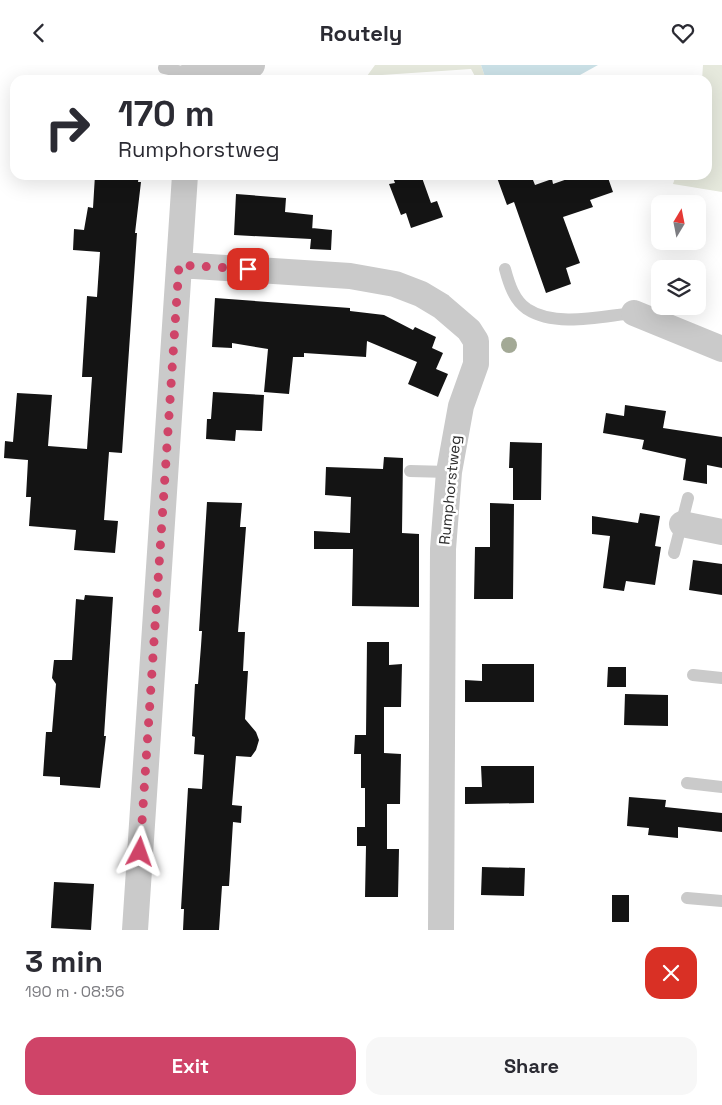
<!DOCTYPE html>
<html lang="en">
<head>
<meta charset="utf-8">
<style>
	:root { --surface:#fff; --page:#f7f7f7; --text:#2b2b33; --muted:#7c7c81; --accent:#cf4468 }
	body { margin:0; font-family:"Space Grotesk",sans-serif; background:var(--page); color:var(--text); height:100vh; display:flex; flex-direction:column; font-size:19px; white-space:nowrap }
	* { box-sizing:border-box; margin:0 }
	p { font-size:16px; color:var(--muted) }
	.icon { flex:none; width:28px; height:28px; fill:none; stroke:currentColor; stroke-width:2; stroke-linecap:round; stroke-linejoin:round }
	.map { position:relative; height:865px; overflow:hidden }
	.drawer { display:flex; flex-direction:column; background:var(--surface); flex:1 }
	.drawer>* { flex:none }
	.top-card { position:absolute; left:10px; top:10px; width:702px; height:105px; border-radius:15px; box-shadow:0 5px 20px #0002; background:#fff; color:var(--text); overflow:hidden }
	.needle { width:32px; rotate:10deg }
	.tools { position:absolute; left:651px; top:130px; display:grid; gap:10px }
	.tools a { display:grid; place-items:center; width:55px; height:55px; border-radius:10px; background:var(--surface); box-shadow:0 5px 20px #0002; font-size:25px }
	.pin { position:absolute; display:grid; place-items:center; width:42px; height:42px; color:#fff; margin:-21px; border-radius:10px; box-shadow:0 2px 8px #0006 }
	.me { position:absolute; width:55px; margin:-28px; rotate:4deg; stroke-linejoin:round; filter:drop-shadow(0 0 4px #0008) }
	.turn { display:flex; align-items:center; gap:18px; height:105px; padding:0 25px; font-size:22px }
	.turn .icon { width:65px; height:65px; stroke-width:2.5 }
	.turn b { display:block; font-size:35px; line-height:42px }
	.round { display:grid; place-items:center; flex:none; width:52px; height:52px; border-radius:15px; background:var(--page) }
	.summary { display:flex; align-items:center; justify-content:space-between; height:85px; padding:0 25px }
	h1 { font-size:30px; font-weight:700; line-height:38px }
	.cta { display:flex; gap:10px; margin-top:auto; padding:10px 25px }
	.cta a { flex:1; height:58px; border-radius:15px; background:var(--accent); color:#fff; font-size:20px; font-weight:700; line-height:58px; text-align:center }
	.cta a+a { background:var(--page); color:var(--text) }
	header { display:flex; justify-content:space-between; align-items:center; height:65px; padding:0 25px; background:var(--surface); font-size:22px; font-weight:700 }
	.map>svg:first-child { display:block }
	.green { fill:#e6e9dd }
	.water { fill:#cbe1e7 }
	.building { fill:#141414 }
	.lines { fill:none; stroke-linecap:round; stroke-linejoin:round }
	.service { stroke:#cacaca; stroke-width:12 }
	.minor { stroke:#cacaca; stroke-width:26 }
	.tree { fill:#a3a996 }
	.route { stroke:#cf4468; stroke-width:9; stroke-dasharray:0 16.2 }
	.labels { text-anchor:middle; stroke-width:5; stroke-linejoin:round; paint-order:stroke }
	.street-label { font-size:15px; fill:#2d2d2d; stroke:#fff }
</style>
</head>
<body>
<header><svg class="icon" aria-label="back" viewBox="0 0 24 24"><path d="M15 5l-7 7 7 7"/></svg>Routely<svg class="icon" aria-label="heart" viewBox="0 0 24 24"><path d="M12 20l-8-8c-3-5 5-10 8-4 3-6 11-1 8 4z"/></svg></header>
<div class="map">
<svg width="722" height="865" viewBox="0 0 722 865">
	<rect width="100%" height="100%" fill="#fff"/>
	<path class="green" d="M375 0H481L486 15H477L471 4 367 11Z
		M703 0H722V127L673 119 676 110H708V15H702Z"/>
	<path class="water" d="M481 0H598L571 15H486Z"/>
	<path class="building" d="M95 110H139L138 117H141L135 168H137L122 388 109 387 104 455 118 456 115 488 74 485 76 465 29 461 31 432H26L28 395 4 393 5 376 13 377 17 328 52 330 48 381 87 384 92 312H82L87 231 97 232 100 187 73 185 74 164 84 165 88 142 93 143Z
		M392 110H421L431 138 437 136 443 152 411 163 406 148 401 150 389 119 395 118Z
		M496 110H531L535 120 552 114 553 119 579 110H607L613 127 590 135 593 142 563 152 580 198 566 203 571 219 546 228 514 137 507 140Z
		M236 129 286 133 285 147 313 150 312 167V163L332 165 331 185 310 184 311 174 234 170Z
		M215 233 350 243V246L384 250 413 265 415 262 436 272 432 283 443 288 436 304 448 309 438 332 408 319 417 297 367 276 366 292 304 288V292H293L289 329 264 327 268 284 232 278V283L212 282Z
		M213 327 264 330 262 366 236 365 235 376 206 374 207 354H211Z
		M625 340 666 346 663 363 722 372V403L707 400V419L683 415 686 394 642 384 644 375 603 368 606 348 624 351Z
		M510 377 542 378 541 435H513V403H509Z
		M384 392 403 393 402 468 419 469V542L352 541 353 484H314V466L350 468 351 432 325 430 326 402 383 404Z
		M207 437 242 438 240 462H246L238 567H245L243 606H248L245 654 256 667 259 675 256 685 251 692 236 691 232 740 242 741 241 758 233 757 229 821H222L219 865H183L184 844H181L188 723 202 724 204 690 194 689 195 672 192 671 195 619H198L201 581 202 566H199Z
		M490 438 514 439 513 534H474L475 482H490Z
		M640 448 660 451 655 481 661 482 655 520 626 516 624 526 603 523 610 471 592 469V451L638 458Z
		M693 495 722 499V530L689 525Z
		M85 530 113 532 104 671H106L100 723 60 720V712L43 711 46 667H52L56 619 52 613 54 595H72L76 534 84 535Z
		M367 577H389V600L402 599 401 642H384V688L401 689 400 739H387V784H399L398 832H365L366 781H357V762H365V723H361V689H354L355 670H366Z
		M482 599H534V637H465V615L482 616Z
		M608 602H626V622H607Z
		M625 629 668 630V661L624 660Z
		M481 701H534V738L465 739V722H482Z
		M629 732 666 735 665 742 722 748V767L678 762V773L648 770 649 763 627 761Z
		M482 802 525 803 524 831 481 830Z
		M54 817 94 819 91 865 51 863Z
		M612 830H629V857H612Z"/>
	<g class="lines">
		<path class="service" d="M164 3 191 9
			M505 204C509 219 514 235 527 244 556 263 602 251 634 248
			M410 406 449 407
			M674 488 688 433
			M693 610 722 613
			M687 718 722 722
			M687 833 722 836"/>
		<path class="minor" d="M191 15V9L238 8 252 0
			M179 200 350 211 395 219 421 229 441 241 469 265 476 276V299L461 341 449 407 443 484 441 865
			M634 248 722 284
			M682 459 722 467
			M135 865 185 110"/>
	</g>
	<circle class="tree" cx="509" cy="280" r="8"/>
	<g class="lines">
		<path class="route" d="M140 787 179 200 248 204"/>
	</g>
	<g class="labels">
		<g class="street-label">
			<text transform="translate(450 425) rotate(-84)" y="5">Rumphorstweg</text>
		</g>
	</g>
</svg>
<div class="tools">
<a><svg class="needle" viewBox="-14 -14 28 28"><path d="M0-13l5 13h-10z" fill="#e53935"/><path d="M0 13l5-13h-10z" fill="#7c7c81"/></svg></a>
<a><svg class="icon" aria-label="layers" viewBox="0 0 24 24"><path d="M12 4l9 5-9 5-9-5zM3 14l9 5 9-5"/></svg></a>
</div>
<div class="pin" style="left:248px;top:204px;background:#d93025"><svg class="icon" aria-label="arrive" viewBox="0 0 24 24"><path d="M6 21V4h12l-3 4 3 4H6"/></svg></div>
<svg class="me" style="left:140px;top:787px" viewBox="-20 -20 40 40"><path d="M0-17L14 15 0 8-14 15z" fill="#cf4468" stroke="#fff" stroke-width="4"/></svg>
<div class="top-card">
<div class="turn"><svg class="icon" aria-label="right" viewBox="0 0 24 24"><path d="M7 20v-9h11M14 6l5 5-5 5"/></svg><div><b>170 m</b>Rumphorstweg</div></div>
</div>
</div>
<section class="drawer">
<div class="summary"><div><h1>3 min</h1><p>190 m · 08:56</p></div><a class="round" style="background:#d93025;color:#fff"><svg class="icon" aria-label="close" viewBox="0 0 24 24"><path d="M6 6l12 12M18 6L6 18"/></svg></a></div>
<div class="cta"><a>Exit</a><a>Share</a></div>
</section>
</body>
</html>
